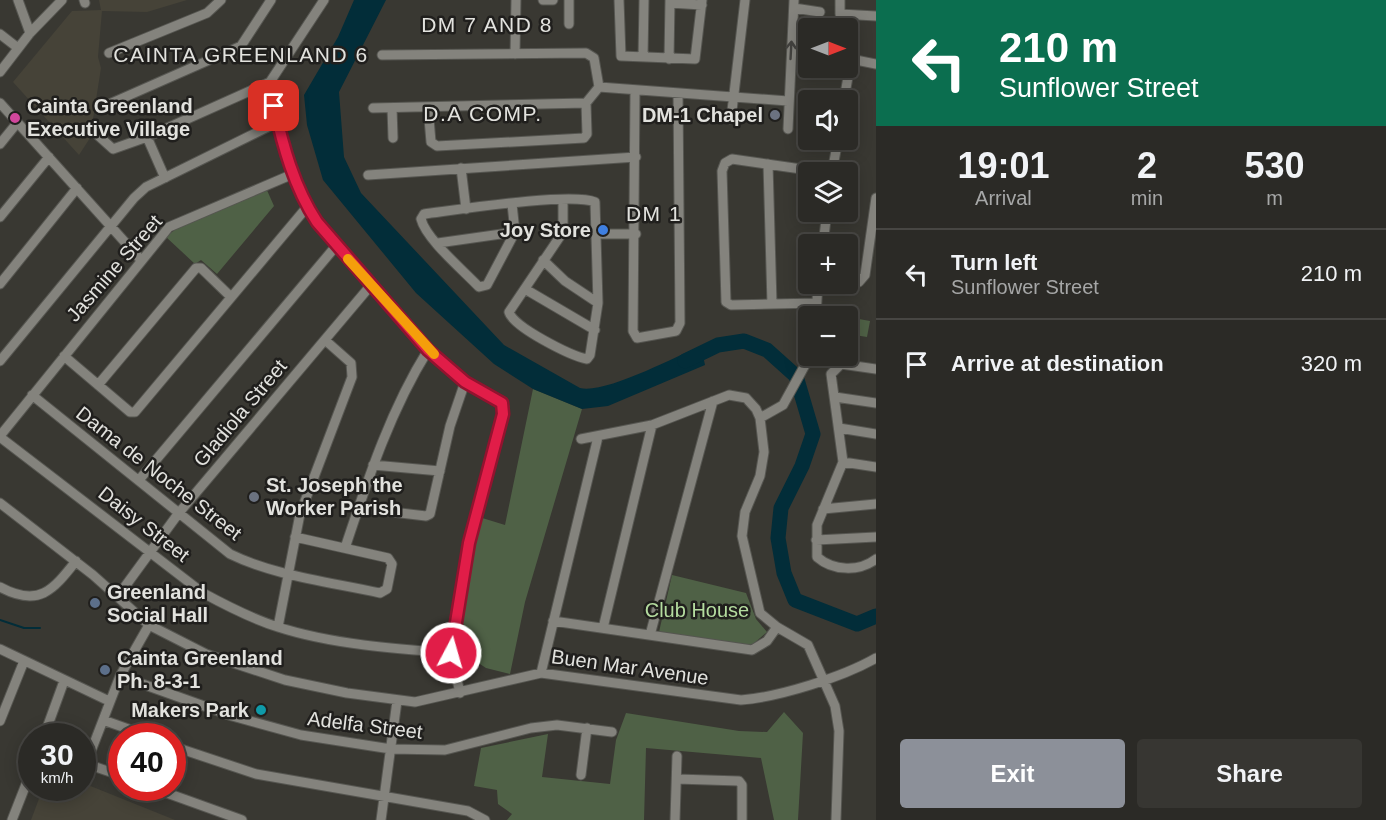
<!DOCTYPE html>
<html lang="en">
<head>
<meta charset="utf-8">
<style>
	:root { --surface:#2b2a26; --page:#373632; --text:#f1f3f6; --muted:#a6a7a7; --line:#474643; --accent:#8c9099 }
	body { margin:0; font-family:Arial,sans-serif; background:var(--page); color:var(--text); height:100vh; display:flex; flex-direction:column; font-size:22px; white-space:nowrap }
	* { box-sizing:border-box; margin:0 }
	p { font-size:20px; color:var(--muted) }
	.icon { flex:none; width:33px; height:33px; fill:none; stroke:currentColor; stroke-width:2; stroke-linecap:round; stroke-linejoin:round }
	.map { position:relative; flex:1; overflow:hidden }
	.sheet { display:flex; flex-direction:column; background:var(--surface); width:510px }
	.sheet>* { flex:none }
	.banner { background:#0b6e4f; color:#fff; overflow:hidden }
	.needle { width:39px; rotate:90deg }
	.fabs { position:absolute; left:798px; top:18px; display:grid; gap:12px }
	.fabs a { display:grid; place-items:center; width:60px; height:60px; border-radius:6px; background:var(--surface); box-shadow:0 3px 15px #0003,0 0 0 2px var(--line); font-size:30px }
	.speed { position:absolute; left:18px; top:723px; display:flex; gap:12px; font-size:30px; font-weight:700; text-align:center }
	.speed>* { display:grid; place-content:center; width:78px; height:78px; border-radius:50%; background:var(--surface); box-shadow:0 3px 15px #0003,0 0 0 2px var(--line); line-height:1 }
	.speed small { font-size:15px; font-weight:400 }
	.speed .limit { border:9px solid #d22; background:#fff; color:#111 }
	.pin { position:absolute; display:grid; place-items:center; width:51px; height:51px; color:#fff; margin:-26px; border-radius:12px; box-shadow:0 3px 9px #0006 }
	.me { position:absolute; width:66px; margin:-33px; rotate:6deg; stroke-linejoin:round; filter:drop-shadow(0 0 4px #0008) }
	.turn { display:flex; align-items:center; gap:21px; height:126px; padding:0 24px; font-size:27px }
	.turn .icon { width:78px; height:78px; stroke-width:2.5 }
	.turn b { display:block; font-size:42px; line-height:51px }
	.eta { display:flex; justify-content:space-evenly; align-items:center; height:102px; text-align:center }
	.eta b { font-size:36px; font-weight:700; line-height:42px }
	.cta { display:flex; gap:12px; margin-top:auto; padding:12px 24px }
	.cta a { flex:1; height:69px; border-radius:6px; background:var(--accent); color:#fff; font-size:24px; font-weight:700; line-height:69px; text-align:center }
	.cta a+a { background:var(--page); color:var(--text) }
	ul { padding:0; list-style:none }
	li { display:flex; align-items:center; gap:18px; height:90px; padding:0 24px; border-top:2px solid var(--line) }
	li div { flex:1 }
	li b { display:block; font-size:22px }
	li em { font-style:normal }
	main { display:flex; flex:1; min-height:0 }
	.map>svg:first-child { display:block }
	.built { fill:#464338 }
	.green { fill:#4f6146 }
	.water { fill:#022d39 }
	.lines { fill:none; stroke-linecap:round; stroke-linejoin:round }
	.stream { stroke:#022d39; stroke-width:2 }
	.river { stroke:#022d39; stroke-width:15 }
	.minor-casing { stroke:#565651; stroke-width:11 }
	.minor { stroke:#84837d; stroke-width:9 }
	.oneway { stroke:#43423f }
	.route-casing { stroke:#92132f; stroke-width:15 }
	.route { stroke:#e11d48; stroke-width:10 }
	.slow { stroke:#f59e0b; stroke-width:10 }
	.worship-dot { fill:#6b7280; stroke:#201f1d; stroke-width:2 }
	.hotel-dot { fill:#d1479c; stroke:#201f1d; stroke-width:2 }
	.shop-dot { fill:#3f7fe0; stroke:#201f1d; stroke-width:2 }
	.service-dot { fill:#5c6f8a; stroke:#201f1d; stroke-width:2 }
	.culture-dot { fill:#0f9aa8; stroke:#201f1d; stroke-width:2 }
	.labels { text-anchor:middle; stroke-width:5; stroke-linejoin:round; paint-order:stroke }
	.poi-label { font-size:20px; font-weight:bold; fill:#e2e2de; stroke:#201f1d; text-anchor:start }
	.street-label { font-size:20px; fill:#e2e2de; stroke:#201f1d }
	.park-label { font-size:20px; fill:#b4dc9f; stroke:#201f1d }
	.neighbourhood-label { font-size:21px; letter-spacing:1.5px; fill:#e2e2de; stroke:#201f1d }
</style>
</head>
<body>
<main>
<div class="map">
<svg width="876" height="820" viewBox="0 0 876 820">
	<rect width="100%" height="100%" fill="#393832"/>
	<path class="built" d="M99 0H187L147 12 102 11 98 57 101 68 90 138 79 155 13 82 72 11 101 10Z
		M83 783 175 820H31L43 788H82Z"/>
	<path class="green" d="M266 188 274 206 217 274 201 260 195 264 166 237 183 223Z
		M848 317 870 321 867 337 848 334Z
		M533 389 582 409 525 602 510 674 486 668 454 647 479 517 505 525Z
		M672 575 746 593 756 619 767 632 752 645 659 632Z
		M784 712 803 733 798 820H774L761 758 646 748 644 820H507L512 814 498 804 497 790 474 786 481 748 548 734 542 777 610 784 616 740 626 713 739 731 767 732Z"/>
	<path class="water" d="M354 0H386L339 92 344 157 361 193 504 345 580 388C606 394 674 357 701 346L705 365 608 406 582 409 533 389 494 364 416 293 323 180 307 125 304 95 338 37Z"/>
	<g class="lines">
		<path class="stream" d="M0 620 24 628H40"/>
		<path class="river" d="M685 361 718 345 744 341 767 350 796 376 813 434 802 466 781 508 778 538 784 573 795 600 857 624 876 616"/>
		<g class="minor-casing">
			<path id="minor" d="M18 0 30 33
				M84 0 85 3
				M324 0 270 82 278 122 293 174 307 207 317 222 428 350 465 382 502 403 504 407 469 543 451 641V653L460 693
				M543 0H553
				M619 0 621 56 695 59 702 0
				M840 0V14L876 16
				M670 3 702 5
				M794 8 820 12
				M569 24V0
				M0 34 18 48
				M109 53 207 13 221 0
				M515 54 516 0
				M643 57 644 0
				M669 59 670 0
				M851 59 876 64
				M0 72 30 33 62 0
				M599 87 788 101
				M635 91 633 331 637 338 676 331 680 323 678 93
				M844 100 854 42
				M0 103 141 260
				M107 105 241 46 271 0
				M428 107 431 142 437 146 584 138 587 134 586 103
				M373 108 586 103 599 87 594 58 586 53 382 55
				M392 108 393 138
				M731 119 745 0
				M788 129 794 0
				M93 131 113 149 147 137 270 82
				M147 137 165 178
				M0 144 17 123
				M768 164 772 304
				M461 168 466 209
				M832 172 838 140
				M368 175 636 157
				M512 204 515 232 487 285 479 287C463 270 426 239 421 219L424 214C456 210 571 192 595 202L598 303 590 355 587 359C571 356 513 327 509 312L563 232V200
				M0 217 49 157
				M598 234H636
				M438 243 515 232
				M823 244 827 212
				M543 260 565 281 598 303
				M848 281 859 282 865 275 876 198
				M0 284 77 188
				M525 289 595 330
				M816 303 731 305 726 302 722 171 725 163 732 159 822 172
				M816 316 818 284
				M64 356 130 412H135L307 207
				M0 361 134 198 146 187 278 122
				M876 369 841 364 831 374 843 462 817 525V557C833 571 859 572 876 559
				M98 385 196 268H201L231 297
				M32 395 230 554C275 576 330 582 380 593L387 589 392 564 388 558 295 537
				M835 397 876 403
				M760 418 783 405 810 356
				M839 428 876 434
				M0 436 169 227 293 174
				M0 437 203 593C227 606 252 619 278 627 330 644 396 649 451 653
				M581 439 652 425 729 395 746 398 756 409 760 418 764 452 760 476 745 512 742 536 760 613 777 627 808 645 835 706 839 731 836 820
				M843 462 876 467
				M373 465 440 471
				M139 480 336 246
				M0 503 93 575 149 625 206 654 285 680 347 693 415 702 541 673 741 700C779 697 843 677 876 658
				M358 508 426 516 430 514 450 426 465 382
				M823 509 876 504
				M816 540 876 537
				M345 548C368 479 390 411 428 350
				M0 587C39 608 53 590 76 561
				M118 596 178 514 371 285
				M553 621 752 650 767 641 777 627
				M278 627 300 514 352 377 351 363 325 340
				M603 628 652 425
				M650 635 713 401
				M0 649 109 701
				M541 673 598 437
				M120 676 232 716 301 735 391 749 445 750 531 728 557 725 612 732
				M103 720 148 736
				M0 721 24 661
				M44 736 64 681
				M172 746 256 774 468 811 485 820
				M581 775 587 728
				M122 776 90 765 88 759 120 676 149 625
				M677 779 739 781 742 785V820
				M153 788 242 820
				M12 820 32 769
				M381 820 397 701
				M675 820 677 756"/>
		</g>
		<use href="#minor" class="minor"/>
	</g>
	<defs><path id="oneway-shaft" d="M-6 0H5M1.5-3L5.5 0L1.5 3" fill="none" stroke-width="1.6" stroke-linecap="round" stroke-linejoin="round" transform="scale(1.5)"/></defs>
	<use class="oneway" href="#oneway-shaft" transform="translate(791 50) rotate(-87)"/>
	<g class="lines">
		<g class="route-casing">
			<path id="route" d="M274 106C283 146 294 187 317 222L428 350 465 382 502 403 503 414 469 543 451 653"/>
		</g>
		<use href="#route" class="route"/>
		<path class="slow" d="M348 259 434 354"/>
	</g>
	<g class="worship-dot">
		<circle cx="775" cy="115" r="6"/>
		<circle cx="254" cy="497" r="6"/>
	</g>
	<circle class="hotel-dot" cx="15" cy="118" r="6"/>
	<circle class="shop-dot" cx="603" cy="230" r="6"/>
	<g class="service-dot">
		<circle cx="95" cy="603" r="6"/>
		<circle cx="105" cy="670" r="6"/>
	</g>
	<circle class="culture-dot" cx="261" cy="710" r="6"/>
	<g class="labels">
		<g class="poi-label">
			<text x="27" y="113">Cainta Greenland<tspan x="27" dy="23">Executive Village</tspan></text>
			<text x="763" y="122" text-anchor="end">DM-1 Chapel</text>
			<text x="591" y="237" text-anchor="end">Joy Store</text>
			<text x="266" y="492">St. Joseph the<tspan x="266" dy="23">Worker Parish</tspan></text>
			<text x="107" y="599">Greenland<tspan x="107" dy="23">Social Hall</tspan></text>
			<text x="117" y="665">Cainta Greenland<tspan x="117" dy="23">Ph. 8-3-1</tspan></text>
			<text x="249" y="717" text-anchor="end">Makers Park</text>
		</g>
		<g class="street-label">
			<text transform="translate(114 268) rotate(-49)" y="7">Jasmine Street</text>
			<text transform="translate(240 413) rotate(-50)" y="7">Gladiola Street</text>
			<text transform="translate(159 473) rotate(38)" y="7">Dama de Noche Street</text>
			<text transform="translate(144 524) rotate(38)" y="7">Daisy Street</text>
			<text transform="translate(630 667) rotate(8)" y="7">Buen Mar Avenue</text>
			<text transform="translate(365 725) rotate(7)" y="7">Adelfa Street</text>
		</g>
		<g class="park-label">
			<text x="697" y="617">Club House</text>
		</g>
		<g class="neighbourhood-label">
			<text x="487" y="32">DM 7 AND 8</text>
			<text x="241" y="62">CAINTA GREENLAND 6</text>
			<text x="483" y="121">D.A COMP.</text>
			<text x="654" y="221">DM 1</text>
		</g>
	</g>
</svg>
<div class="fabs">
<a><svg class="needle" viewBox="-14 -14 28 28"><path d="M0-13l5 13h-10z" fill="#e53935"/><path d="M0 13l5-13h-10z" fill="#a6a7a7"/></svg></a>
<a><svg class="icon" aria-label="sound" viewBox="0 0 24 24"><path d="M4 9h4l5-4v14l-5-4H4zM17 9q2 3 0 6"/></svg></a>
<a><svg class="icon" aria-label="layers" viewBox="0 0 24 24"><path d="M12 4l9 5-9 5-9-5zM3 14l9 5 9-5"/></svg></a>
<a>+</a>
<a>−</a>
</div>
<div class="speed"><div>30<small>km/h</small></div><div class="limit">40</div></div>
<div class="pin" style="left:274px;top:106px;background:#d93025"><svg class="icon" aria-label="arrive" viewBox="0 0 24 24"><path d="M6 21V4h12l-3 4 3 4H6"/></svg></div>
<svg class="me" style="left:451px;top:653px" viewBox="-20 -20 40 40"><circle r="17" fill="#e11d48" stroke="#fff" stroke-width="3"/><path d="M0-11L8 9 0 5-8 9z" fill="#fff"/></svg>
</div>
<section class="sheet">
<div class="banner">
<div class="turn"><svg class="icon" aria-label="left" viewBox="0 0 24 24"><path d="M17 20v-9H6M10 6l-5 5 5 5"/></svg><div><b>210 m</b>Sunflower Street</div></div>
</div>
<div class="eta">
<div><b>19:01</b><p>Arrival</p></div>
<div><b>2</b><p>min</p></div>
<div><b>530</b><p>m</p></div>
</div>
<ul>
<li><svg class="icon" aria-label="left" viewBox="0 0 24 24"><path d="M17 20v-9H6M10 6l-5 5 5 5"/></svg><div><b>Turn left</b><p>Sunflower Street</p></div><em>210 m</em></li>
<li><svg class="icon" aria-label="arrive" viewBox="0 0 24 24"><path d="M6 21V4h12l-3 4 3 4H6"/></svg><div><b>Arrive at destination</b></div><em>320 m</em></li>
</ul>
<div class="cta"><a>Exit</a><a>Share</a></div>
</section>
</main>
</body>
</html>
